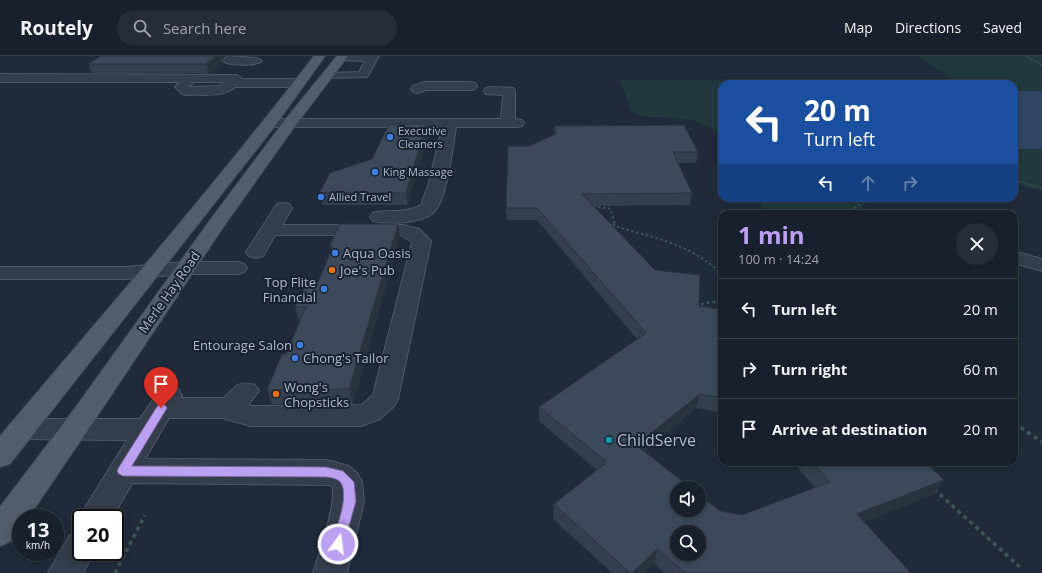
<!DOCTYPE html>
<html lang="en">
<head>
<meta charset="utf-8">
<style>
	:root { --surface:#17202c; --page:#242d38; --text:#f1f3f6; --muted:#9ea3a9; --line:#363e48; --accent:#bca0f2 }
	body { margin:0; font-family:"Open Sans",sans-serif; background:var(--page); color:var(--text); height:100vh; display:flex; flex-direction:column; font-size:15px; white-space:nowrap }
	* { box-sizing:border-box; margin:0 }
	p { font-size:13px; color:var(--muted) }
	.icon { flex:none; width:22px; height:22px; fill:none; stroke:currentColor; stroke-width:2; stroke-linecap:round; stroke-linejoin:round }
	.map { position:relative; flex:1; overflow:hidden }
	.drawer { position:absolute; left:718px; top:154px; width:300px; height:256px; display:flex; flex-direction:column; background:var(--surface); border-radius:12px; box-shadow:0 2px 6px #0003,0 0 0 1px var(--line) }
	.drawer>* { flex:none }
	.guide { position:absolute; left:718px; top:24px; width:300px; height:122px; border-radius:12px; box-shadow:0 2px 6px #0003,0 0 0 1px var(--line); background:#1a4fa0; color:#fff; overflow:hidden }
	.tools { position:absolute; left:670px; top:425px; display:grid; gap:8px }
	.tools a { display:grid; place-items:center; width:36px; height:36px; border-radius:50%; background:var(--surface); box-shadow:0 2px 6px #0003,0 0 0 1px var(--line); font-size:20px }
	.speed { position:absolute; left:12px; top:453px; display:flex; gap:8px; font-size:20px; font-weight:700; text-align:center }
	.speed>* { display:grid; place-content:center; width:52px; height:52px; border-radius:50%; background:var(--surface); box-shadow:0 2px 6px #0003,0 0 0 1px var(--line); line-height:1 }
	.speed small { font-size:10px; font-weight:400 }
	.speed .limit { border:2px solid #111; border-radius:6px; background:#fff; color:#111 }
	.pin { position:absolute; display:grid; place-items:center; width:34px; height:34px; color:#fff; margin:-41px -17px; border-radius:50% 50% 50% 0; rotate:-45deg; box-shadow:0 0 4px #0007 }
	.pin .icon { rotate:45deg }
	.me { position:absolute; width:44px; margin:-22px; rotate:15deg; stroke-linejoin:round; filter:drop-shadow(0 0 3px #0008) }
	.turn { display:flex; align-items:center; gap:14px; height:84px; padding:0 20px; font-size:18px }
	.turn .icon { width:52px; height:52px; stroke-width:2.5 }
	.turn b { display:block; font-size:28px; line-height:34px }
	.lanes { display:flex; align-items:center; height:38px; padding:0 20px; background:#0003; justify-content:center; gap:20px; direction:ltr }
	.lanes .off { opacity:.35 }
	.round { display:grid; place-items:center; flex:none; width:42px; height:42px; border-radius:21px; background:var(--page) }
	.summary { display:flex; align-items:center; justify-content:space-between; height:68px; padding:0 20px }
	h1 { font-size:24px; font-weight:700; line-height:30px; color:var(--accent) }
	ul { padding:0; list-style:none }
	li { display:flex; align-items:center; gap:12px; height:60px; padding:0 20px; border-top:1px solid var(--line) }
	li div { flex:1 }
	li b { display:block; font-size:15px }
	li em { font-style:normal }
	header { display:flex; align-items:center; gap:24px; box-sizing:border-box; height:56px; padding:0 20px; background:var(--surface); border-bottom:1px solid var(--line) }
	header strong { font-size:19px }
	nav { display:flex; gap:22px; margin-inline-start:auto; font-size:14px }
	.search { width:280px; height:36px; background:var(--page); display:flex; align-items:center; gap:10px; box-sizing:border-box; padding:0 14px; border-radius:22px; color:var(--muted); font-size:15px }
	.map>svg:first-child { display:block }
	.green { fill:#21393c }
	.water { fill:#304562 }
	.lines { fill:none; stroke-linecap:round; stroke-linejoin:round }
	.stream { fill:#304562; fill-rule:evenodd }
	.minor-casing { stroke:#4e5866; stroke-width:2 }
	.major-casing { stroke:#3d4655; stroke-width:2 }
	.path-far3 { stroke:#3c5557; stroke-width:1.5; stroke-dasharray:1.5 1.5; stroke-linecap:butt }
	.path-far2 { stroke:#3c5557; stroke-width:2; stroke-dasharray:2.5 2.5; stroke-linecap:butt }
	.path-far1 { stroke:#3c5557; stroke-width:2.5; stroke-dasharray:3 3; stroke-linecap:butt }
	.path { stroke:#3c5557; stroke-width:3.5; stroke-dasharray:4 4; stroke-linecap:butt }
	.minor { fill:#333d4b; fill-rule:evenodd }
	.major { fill:#515c6c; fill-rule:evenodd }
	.wall { fill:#333f4e }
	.shaded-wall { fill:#293340 }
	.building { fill:#3b495b; stroke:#293340; fill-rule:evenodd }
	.route { fill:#bca0f2; stroke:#7a689d }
	.shop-dot { fill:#3f7fe0; stroke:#192230; stroke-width:1.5 }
	.food-dot { fill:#e8710a; stroke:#192230; stroke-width:1.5 }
	.culture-dot { fill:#0f9aa8; stroke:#192230; stroke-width:1.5 }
	.labels { text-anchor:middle; stroke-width:4; stroke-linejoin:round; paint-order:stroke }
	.far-poi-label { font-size:11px; fill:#aeb8c8; stroke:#192230; text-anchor:start }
	.poi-label { font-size:13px; fill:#aeb8c8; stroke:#192230; text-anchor:start }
	.street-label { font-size:13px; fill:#aeb8c8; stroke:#192230 }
	.near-poi-label { font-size:16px; fill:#aeb8c8; stroke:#192230; text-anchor:start }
</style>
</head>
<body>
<header>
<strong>Routely</strong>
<div class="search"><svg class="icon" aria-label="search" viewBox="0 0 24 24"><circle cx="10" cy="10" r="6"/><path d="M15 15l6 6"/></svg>Search here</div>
<nav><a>Map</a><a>Directions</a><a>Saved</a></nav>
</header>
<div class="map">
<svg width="1042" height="517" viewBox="0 0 1042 517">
	<rect width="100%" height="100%" fill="#1f2b3b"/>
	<path class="green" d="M917 0H1042V135L1014 128V28H722V81L707 70 692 64 640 60 631 54 620 24 953 23Z
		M757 142H870L856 158H769Z"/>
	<path class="water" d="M1014 35H1042V93H1014V70L1019 66 1018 60 1014 58Z"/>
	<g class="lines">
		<path class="stream" d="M1024 0H1027L1042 8V10Z"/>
		<g class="minor-casing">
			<path id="minor" d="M227 0 257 2 262 5C258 10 227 10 223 5Z
				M338 0H379L367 21 325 22 323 20 325 18 329 17 359 16 365 5 338 4 337 2Z
				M0 18 236 19 240 21 242 23H299L303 24 305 27 303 30 299 31H235C223 42 202 38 186 39L182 38 175 31 180 26H0ZM194 26H225L219 30 188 31Z
				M424 26H471L475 27 477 30 475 33 471 34H426L417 37 413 36 411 33 413 30Z
				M490 31 513 32 515 35V63L522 64 524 67 522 70 517 71H456C453 90 447 145 433 157 421 168 388 168 373 165L370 161 373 157C389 153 405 158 421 149L429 127 442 71H270L265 70 263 67 265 64 270 63H501L503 39 486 38 484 35 486 32Z
				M283 147 289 148 292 152 282 169H403L419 173 431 185 398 343 394 350 380 363 361 370H251L222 362H169L145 403 326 404 349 410 357 417 362 426 364 445 347 517H313C318 501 340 440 331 429L132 427 112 462 81 463 85 452 127 384 22 383 12 380 9 373 12 366 22 363H140L160 333 169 331 178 333 182 340 180 342H224C235 331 238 324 255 329L259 335 248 349 251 350 362 349 373 339 412 186 401 179H275L263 200 256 202 249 200 246 196 277 148Z
				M1014 195 1042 203V215L1014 207Z
				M184 206H237L244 208 247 212 244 216 237 218H184L126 223H0V211H126Z
				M81 474V496H94L83 517H48L70 479Z"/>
		</g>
		<g class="major-casing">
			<path id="major" d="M314 0H325L275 70 10 408 0 411V380C106 255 214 130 314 0Z
				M337 0H348L295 70 224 170 96 362 28 462H21C21 478 14 485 0 490V451L78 348 210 164 285 64Z"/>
		</g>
		<path class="path-far3" d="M1014 124 1042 132"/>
		<path class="path-far2" d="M593 151 608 152 611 154 615 170
			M846 158 862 147 866 142
			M608 166C620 173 633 175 646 179 675 187 701 197 722 219"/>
		<path class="path-far1" d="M695 250 710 246H722"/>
		<path class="path" d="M1014 367 1042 386
			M934 433 1022 513
			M115 517 145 459"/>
		<use href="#minor" class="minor"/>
		<use href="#major" class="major"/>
	</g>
	<path class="wall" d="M101 0H225L222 4V6L209 17H92L88 8Z
		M555 70 698 96 696 107H678L692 137 690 149 593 150 655 214 699 250 722 254V357L696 352 644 395 720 455 742 459 815 432 793 406H925L944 424 934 438 864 466 911 517H664L654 507 643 517H612L553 463 554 448 597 414 539 365V351L637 283 537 164H507L506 152 529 90 554 78Z
		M428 79 407 149H322L319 137Z
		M400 180 353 348H272L267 334 286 298 300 265H299L295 251 318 226 331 196 330 190Z"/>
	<path class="shaded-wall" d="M216 0H225L222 4V6L209 17 206 8Z
		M426 68 428 79 407 149 406 137Z
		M398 168 400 180 353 348 349 333Z
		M700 338 696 352 633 403 636 389Z
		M944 424 934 438 848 473 857 458Z
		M657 493 654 507 643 517H632Z"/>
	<path class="building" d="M101 0H216L206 8H88Z
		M389 68H426L406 137H319L330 117 372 103Z
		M684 69 698 96H673L692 137 582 138 655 214 700 219 699 250 722 254V342L700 338 636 389 691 432H677V454H699V439L720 455 742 459 830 426 812 406H925L944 424 857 458 911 517H685L657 493 632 517H630L554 448 607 406 539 351 646 277 537 152H506L508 90H529L556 78 555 70ZM677 476H699V498H677Z
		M339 168H398L349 333 267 334 282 298H286L306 251H295L307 226H318L333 190H330Z"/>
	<path class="route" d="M161 348 165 349 167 352 132 410 326 411 343 415 354 426 356 445 343 492 338 494 333 492 331 488C336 473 348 444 342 429 339 422 332 422 326 421L123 420 119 418 117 415 119 411 158 349Z"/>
	<g class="shop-dot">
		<circle cx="390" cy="81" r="4"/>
		<circle cx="375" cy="116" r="4"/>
		<circle cx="321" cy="141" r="4"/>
		<circle cx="335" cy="197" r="4"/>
		<circle cx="324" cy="233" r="4"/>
		<circle cx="300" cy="289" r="4"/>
		<circle cx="295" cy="302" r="4"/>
	</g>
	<g class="food-dot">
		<circle cx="332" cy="214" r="4"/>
		<circle cx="276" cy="338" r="4"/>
	</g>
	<circle class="culture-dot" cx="609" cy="384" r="4"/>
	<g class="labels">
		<g class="far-poi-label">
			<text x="398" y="79">Executive<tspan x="398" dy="13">Cleaners</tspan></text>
			<text x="383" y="120">King Massage</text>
			<text x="329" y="145">Allied Travel</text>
		</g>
		<g class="poi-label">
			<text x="343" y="202">Aqua Oasis</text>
			<text x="340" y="219">Joe's Pub</text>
			<text x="316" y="231" text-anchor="end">Top Flite<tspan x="316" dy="15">Financial</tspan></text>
			<text x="292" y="294" text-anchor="end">Entourage Salon</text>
			<text x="303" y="307">Chong's Tailor</text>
			<text x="284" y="336">Wong's<tspan x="284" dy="15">Chopsticks</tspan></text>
		</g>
		<g class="street-label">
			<text transform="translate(169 236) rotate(-55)" y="5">Merle Hay Road</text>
		</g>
		<g class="near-poi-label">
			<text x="617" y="390">ChildServe</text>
		</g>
	</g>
</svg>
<div class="tools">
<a><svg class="icon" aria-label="sound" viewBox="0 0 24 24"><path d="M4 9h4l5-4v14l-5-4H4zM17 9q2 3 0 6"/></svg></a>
<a><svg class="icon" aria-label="search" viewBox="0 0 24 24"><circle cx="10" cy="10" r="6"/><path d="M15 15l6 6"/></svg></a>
</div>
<div class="speed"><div>13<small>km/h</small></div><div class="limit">20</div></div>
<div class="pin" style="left:161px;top:352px;background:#d93025"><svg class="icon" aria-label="arrive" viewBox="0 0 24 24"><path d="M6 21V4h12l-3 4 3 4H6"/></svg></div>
<svg class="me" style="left:338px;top:488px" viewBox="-20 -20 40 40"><circle r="17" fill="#bca0f2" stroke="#fff" stroke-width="3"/><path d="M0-11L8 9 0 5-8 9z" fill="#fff"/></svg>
<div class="guide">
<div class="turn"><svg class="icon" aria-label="left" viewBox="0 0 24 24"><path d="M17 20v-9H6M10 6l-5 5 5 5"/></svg><div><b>20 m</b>Turn left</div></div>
<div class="lanes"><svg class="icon" aria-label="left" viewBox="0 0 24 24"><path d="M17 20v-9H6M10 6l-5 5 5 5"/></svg><svg class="icon off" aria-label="ahead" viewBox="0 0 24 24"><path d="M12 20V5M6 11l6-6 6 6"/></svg><svg class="icon off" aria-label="right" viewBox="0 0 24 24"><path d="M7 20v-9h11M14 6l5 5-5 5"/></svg></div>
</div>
<section class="drawer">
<div class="summary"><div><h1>1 min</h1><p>100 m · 14:24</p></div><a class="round"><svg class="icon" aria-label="close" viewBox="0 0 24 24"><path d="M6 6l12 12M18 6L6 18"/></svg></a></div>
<ul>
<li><svg class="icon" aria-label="left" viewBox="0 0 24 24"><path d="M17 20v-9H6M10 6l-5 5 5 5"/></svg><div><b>Turn left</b></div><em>20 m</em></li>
<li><svg class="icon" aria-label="right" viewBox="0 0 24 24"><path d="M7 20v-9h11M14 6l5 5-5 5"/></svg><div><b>Turn right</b></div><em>60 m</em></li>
<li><svg class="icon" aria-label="arrive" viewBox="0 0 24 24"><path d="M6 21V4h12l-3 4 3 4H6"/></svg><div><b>Arrive at destination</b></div><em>20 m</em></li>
</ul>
</section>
</div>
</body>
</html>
